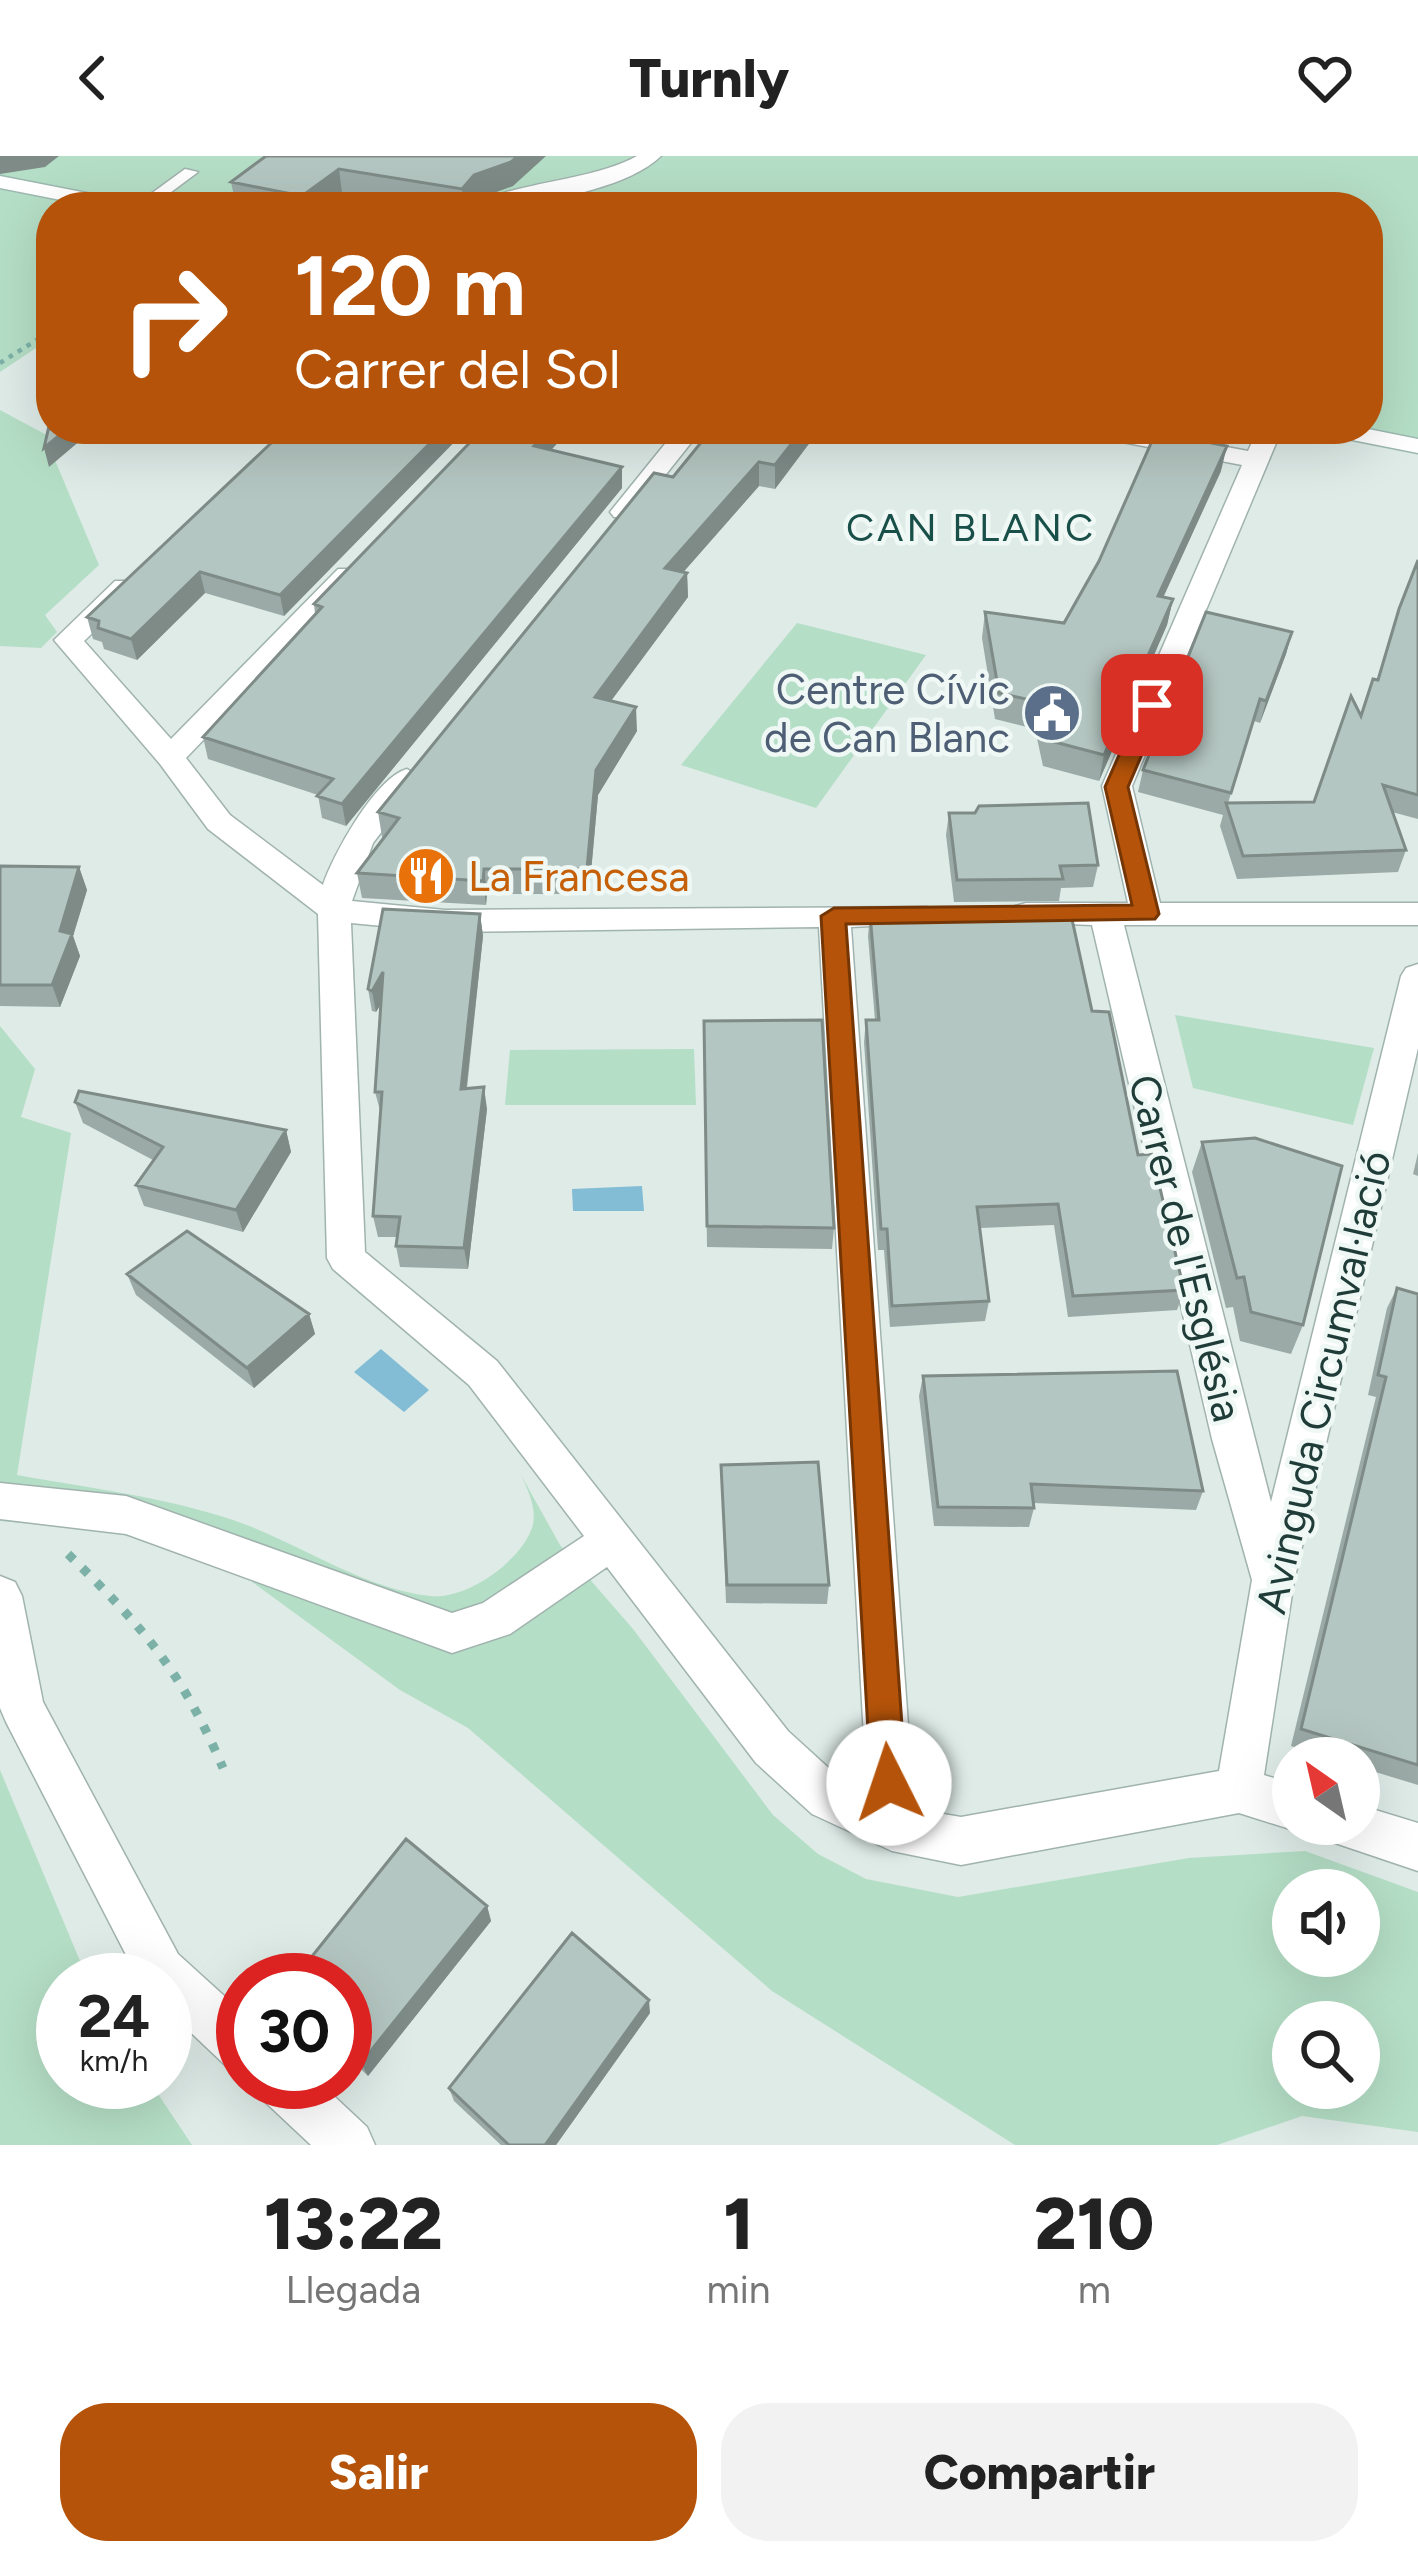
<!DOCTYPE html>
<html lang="es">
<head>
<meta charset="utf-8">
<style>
	:root { --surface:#fff; --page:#f2f2f2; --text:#222; --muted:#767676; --accent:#b45309 }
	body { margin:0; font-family:Figtree,sans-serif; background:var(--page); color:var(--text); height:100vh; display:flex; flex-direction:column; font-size:45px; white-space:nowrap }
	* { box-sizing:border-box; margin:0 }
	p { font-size:39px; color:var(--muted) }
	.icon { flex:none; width:66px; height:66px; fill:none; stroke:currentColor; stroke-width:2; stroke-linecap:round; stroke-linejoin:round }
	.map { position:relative; height:1989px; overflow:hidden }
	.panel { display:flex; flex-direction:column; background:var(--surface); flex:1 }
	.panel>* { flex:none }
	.top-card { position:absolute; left:36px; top:36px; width:1347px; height:252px; border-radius:48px; box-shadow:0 12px 48px #0002; background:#b45309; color:#fff; overflow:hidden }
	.needle { width:78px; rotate:326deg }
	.fabs { position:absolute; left:1272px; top:1581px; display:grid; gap:24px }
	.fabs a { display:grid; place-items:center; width:108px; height:108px; border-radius:50%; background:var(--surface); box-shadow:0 12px 48px #0002; font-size:60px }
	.speed { position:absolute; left:36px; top:1797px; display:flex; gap:24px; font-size:60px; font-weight:700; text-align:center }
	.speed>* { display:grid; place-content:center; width:156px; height:156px; border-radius:50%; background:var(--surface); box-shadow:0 12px 48px #0002; line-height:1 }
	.speed small { font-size:30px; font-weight:400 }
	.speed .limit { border:18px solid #d22; background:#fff; color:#111 }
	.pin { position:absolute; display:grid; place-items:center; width:102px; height:102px; color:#fff; margin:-51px; border-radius:24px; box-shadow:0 6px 18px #0006 }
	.me { position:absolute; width:132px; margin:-66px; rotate:356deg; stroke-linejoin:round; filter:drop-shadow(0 0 9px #0008) }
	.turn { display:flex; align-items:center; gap:42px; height:252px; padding:0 60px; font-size:54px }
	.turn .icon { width:156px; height:156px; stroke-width:2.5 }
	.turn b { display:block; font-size:84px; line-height:102px }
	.eta { display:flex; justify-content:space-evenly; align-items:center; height:204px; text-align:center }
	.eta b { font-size:72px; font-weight:800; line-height:84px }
	.button { display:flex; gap:24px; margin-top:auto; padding:24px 60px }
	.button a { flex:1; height:138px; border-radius:48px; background:var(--accent); color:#fff; font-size:48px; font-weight:800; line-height:138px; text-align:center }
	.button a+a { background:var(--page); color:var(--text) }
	header { display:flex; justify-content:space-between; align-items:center; height:156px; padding:0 60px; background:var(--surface); font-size:54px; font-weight:800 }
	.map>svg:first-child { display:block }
	.green { fill:#b5dec6; fill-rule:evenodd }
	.water { fill:#82bcd5 }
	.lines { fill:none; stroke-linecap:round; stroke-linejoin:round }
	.lane-casing { stroke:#a1b3af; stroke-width:3 }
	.street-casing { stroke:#a1b3af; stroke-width:3 }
	.secondary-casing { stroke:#9db8b1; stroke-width:3 }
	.path-far1 { stroke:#7cb1a8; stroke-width:4.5; stroke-dasharray:4.5 6; stroke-linecap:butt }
	.path { stroke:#7cb1a8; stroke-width:9; stroke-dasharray:8 12; stroke-linecap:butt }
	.lane { fill:#fff; fill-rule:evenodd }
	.street { fill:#fff; fill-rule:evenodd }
	.secondary { fill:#fff; fill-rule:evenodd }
	.wall { fill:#9baaa6 }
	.shaded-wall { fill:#7e8b87 }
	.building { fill:#b4c6c1; stroke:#7e8b87; stroke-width:3 }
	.route { fill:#b45309; stroke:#753606; stroke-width:3 }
	.labels { text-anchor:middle; stroke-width:9; stroke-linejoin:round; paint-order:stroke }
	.far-neighbourhood-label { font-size:39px; letter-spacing:3px; fill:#194f49; stroke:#eff8f4 }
	.service-label { font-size:42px; fill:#4e5e75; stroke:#eff8f4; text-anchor:end }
	.food-label { font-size:42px; fill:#c56008; stroke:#eff8f4; text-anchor:start }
	.street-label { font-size:42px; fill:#1f3c38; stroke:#eff8f4 }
</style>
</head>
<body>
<header><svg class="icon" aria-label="back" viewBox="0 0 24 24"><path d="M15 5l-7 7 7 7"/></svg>Turnly<svg class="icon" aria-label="heart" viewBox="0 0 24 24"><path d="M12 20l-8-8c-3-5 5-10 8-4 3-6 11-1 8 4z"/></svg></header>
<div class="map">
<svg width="1418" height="1989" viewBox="0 0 1418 1989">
	<rect width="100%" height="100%" fill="#deebe7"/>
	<path class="green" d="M0 0H1418V289L1368 273V51H51V182L0 216Z
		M0 254 56 284 49 290 99 409 45 459 57 476 41 492 0 490Z
		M797 467 926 499 816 652 681 609Z
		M1175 859 1374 892 1353 969 1193 932Z
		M0 870 35 913 21 961 71 977 17 1319C89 1332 164 1341 233 1364 298 1386 361 1432 430 1440 466 1444 520 1406 532 1372 538 1355 528 1334 521 1319L560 1389 633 1473 773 1659 818 1698 866 1723 958 1741 1189 1702 1305 1695 1418 1736V1976L1302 1960 1217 1989H1015L772 1835 468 1572 400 1534 222 1404 167 1380 0 1365ZM1293 1734H1359V1800H1293ZM1293 1866H1359V1932H1293Z
		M694 893 696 949H505L510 894Z
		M0 1614 88 1824H63V1926H150L192 1989H0Z"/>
	<path class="water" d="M642 1030 644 1055H573L572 1033Z
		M381 1193 429 1234 404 1256 354 1216Z"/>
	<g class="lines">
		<g class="lane-casing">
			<path id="lane" d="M185 13 198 16 151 51H133Z"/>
		</g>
		<g class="street-casing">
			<path id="street" d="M637 0H661C624 36 523 51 473 51 503 27 591 26 637 0Z
				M677 273H702L632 361H614L610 356 614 351Z
				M1079 273H1130L1248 295 1258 273H1282L1132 630 1160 747H1418V769H1124L1271 1346 1401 820 1406 812 1418 808V892L1294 1425 1264 1619 1293 1628V1668H1308L1293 1674 1239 1657 961 1709 892 1695 812 1658 756 1607 607 1411 510 1478 452 1497 126 1378 0 1363V1327L126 1340 452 1457 483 1447 584 1380 469 1229 333 1113 327 1102 318 758 208 673 160 608 54 484 115 425H135L138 431 135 437 84 485 171 583 338 413H356L360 419 356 425 186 602 230 659 323 729C333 699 375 622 407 613L422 623 373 687 352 745 445 754 927 751 932 759 927 767 851 771 914 1653 961 1661 1219 1615 1252 1424 1212 1283 1092 769 1015 766 1010 758 1015 750 1026 747H1128L1102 630 1242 309 1091 280ZM351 767 445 776 819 771 867 1636 844 1626 788 1575 497 1205 365 1096Z
				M0 1420 15 1426 22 1440 43 1546 178 1798 243 1857V1916L225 1909 165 1852V1824H139L6 1566 0 1552Z
				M1359 1649 1418 1667V1715L1329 1685 1323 1668H1359Z
				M256 1926H319L367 1971 375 1989H311L263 1944Z"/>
		</g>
		<g class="secondary-casing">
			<path id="secondary" d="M0 20 128 45 138 51H96L0 32Z
				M1320 273H1368L1418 283V297L1332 280Z"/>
		</g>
		<path class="path-far1" d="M0 207 51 175"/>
		<path class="path" d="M68 1398C143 1471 181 1514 223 1612"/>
		<use href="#lane" class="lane"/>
		<use href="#street" class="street"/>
		<use href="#secondary" class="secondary"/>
	</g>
	<path class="wall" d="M266 0 513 30 477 43 469 51H427L342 37 324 51 236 50 231 26Z
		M286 273H467L284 460 205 437 137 504 104 493 102 486 93 483 87 461Z
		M570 273 551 294 622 311V332L346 670 322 662 318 639 208 603 203 581 315 458 314 448Z
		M820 273 775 333 759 330 683 416 687 417 688 441 611 545 637 575 598 639 589 738H487L486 749 362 742 357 717 385 681H382L378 656 673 321Z
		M1221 315 1163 441 1173 443 1167 469 1099 625 1043 610 1035 573 995 563 982 482 985 456 1064 467Z
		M1418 404V663L1392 656 1406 694 1398 716 1237 723 1220 670 1223 659 1138 636 1143 614 1292 476 1286 498 1260 567 1254 565 1228 647 1314 646 1361 560 1377 524Z
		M949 657 1098 709 1093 731 1061 732 1059 745 954 746 946 679Z
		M0 710 79 711 87 734 73 780 80 800 60 851 0 850Z
		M480 758 483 780 467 932 487 953 468 1113 400 1111 396 1090 397 1081H378L373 1060 381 958 375 936 381 848 376 856 372 855 368 833Z
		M870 758 1092 855 1138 999 1184 1134 1177 1154 1068 1161 1054 1069 980 1072 989 1145 985 1165 890 1171 884 1094H878L864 886 866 864H875L868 780Z
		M704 865 834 1072 832 1093 707 1091Z
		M75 946 286 974 291 996 243 1076 144 1050 136 1029 153 1004 83 967Z
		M1202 986 1303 1169 1291 1198 1240 1185 1233 1151 1226 1152 1192 1016Z
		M1418 997V1020L1413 1018Z
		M127 1118 309 1158 315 1178 254 1232 136 1139Z
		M1397 1132 1418 1138V1629L1359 1611V1602H1330L1291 1590 1376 1241 1368 1239 1387 1152Z
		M923 1220 1203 1335 1196 1354 1034 1347V1352L1029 1371 934 1370 919 1240Z
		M721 1309 829 1429 827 1448 726 1447Z
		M487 1750 491 1765 368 1920 345 1898V1824Z
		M650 1857 556 1989H501L454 1945 449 1932Z"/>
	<path class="shaded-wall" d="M0 0H59L45 11 0 18Z
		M518 0H546L513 30 477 43 469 51H464L462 33 474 19Z
		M339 13 342 37 324 51H304L302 40Z
		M67 273H94L49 311 44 292Z
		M444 273H467L284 460 280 439Z
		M550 273H570L536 311 534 290Z
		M803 273H820L775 333V309Z
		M1227 290 1221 315 1152 466 1158 440Z
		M759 306V330L666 436 665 412Z
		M622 311V332L346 670 342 648Z
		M200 416 205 437 137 504 131 483Z
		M687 417 688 441 596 565 595 541Z
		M1173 443 1167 469 1099 625 1104 599Z
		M1292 476 1286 498 1260 567 1266 545Z
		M636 551 637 575 598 639 589 738 587 713 596 614Z
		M79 711 87 734 73 780 80 800 60 851 52 829 60 775Z
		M484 713 487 738 486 749 483 725Z
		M480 758 483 780 464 954 461 933Z
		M383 816 387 838 376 856 372 835Z
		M484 931 487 953 468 1113 464 1092Z
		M286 974 291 996 243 1076 236 1054Z
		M309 1158 315 1178 254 1232 247 1212Z
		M487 1750 491 1765 368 1920 361 1907Z
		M649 1844 650 1857 556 1989H545Z"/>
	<path class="building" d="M266 0H518L511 6 474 19 462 33 339 13 302 40 231 26Z
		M51 261V273H67L44 292Z
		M286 273H444L280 439 200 416 131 483 98 472 99 465 87 461Z
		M483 273H550L534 290 622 311 342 648 317 640 333 623 203 581 322 451 314 448Z
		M712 273H803L775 309 759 306 665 412 687 417 595 541 636 551 596 614 587 713H484L483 725 357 717 399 662 378 656 654 317 673 321Z
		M1156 276 1227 290 1158 440 1173 443 1104 599 1047 584 1039 546 999 537 985 456 1064 467 1099 405Z
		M1418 404V639L1383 629 1406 694 1243 700 1226 647 1314 646 1351 540 1361 560 1373 523 1378 524 1399 453Z
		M1206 456 1292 476 1266 545 1260 543 1231 637 1143 614Z
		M1088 647 1098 709 1060 710 1063 723 957 724 949 657H975L979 650Z
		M0 710 79 711 60 775 72 778 52 829H0Z
		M383 753 480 758 461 933 484 931 464 1092 396 1090 400 1061 373 1060 382 936H375L383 816 372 835 368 833Z
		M1070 754 1092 855 1109 856 1138 999 1152 998 1184 1134 1073 1140 1058 1048 977 1051 989 1145 892 1150 887 1073H881L866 864H879L870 758Z
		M822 864 834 1072 707 1070 704 865Z
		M79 935 286 974 236 1054 136 1029 163 991 75 946Z
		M1255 982 1342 1010 1303 1169 1251 1156 1244 1121 1237 1122 1202 986Z
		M187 1075 309 1158 247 1212 127 1118Z
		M1397 1132 1418 1138V1609L1301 1573 1386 1221 1378 1219Z
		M1177 1215 1203 1335 1031 1328 1034 1352 938 1351 923 1220Z
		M818 1306 829 1429H727L721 1309Z
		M406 1683 487 1750 361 1907 345 1891V1824H293Z
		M572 1777 649 1844 545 1989H509L449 1932Z"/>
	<path class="route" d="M1152 542 1163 549 1128 631 1159 758 1155 763 846 768 906 1627 901 1639 889 1644 877 1639 871 1627 821 760 834 752 1132 749 1105 631 1141 549Z"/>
	<defs>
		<g id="civic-disc" transform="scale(3)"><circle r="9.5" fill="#5c6f8a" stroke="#eff8f4"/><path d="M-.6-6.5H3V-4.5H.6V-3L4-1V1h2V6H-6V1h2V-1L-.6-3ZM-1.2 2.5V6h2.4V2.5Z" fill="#fff"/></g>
		<g id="restaurant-disc" transform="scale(3)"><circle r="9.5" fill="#e8710a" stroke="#eff8f4"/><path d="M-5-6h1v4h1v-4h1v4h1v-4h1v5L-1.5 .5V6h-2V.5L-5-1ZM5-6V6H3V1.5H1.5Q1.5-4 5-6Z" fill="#fff"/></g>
	</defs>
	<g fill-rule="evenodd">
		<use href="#civic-disc" x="1052" y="557"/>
		<use href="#restaurant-disc" x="426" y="720"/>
	</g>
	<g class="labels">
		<g class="far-neighbourhood-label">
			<text x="971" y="385">CAN BLANC</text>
		</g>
		<g class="service-label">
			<text x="1010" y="548">Centre Cívic<tspan x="1010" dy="48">de Can Blanc</tspan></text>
		</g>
		<g class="food-label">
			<text x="468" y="735">La Francesa</text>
		</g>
		<g class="street-label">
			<text transform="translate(1186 1092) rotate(76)" y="15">Carrer de l'Església</text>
			<text transform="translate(1323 1226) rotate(-77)" y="15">Avinguda Circumval·lació</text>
		</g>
	</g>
</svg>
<div class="fabs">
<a><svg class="needle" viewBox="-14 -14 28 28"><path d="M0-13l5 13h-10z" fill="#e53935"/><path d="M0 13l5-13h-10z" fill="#767676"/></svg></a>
<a><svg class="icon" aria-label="sound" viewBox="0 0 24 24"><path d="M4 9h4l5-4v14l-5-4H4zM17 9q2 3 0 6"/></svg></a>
<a><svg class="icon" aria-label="search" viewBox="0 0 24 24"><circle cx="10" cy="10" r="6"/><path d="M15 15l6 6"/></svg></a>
</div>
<div class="speed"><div>24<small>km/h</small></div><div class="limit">30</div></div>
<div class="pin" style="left:1152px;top:549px;background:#d93025"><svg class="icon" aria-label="arrive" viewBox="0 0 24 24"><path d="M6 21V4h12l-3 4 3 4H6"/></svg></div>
<svg class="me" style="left:889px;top:1627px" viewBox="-20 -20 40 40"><circle r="19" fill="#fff"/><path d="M0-13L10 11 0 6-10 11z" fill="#b45309"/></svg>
<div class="top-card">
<div class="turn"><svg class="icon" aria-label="right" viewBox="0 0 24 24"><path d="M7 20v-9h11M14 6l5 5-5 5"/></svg><div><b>120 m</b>Carrer del Sol</div></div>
</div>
</div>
<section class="panel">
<div class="eta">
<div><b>13:22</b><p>Llegada</p></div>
<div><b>1</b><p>min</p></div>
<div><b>210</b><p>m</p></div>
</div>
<div class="button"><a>Salir</a><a>Compartir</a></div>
</section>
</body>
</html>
